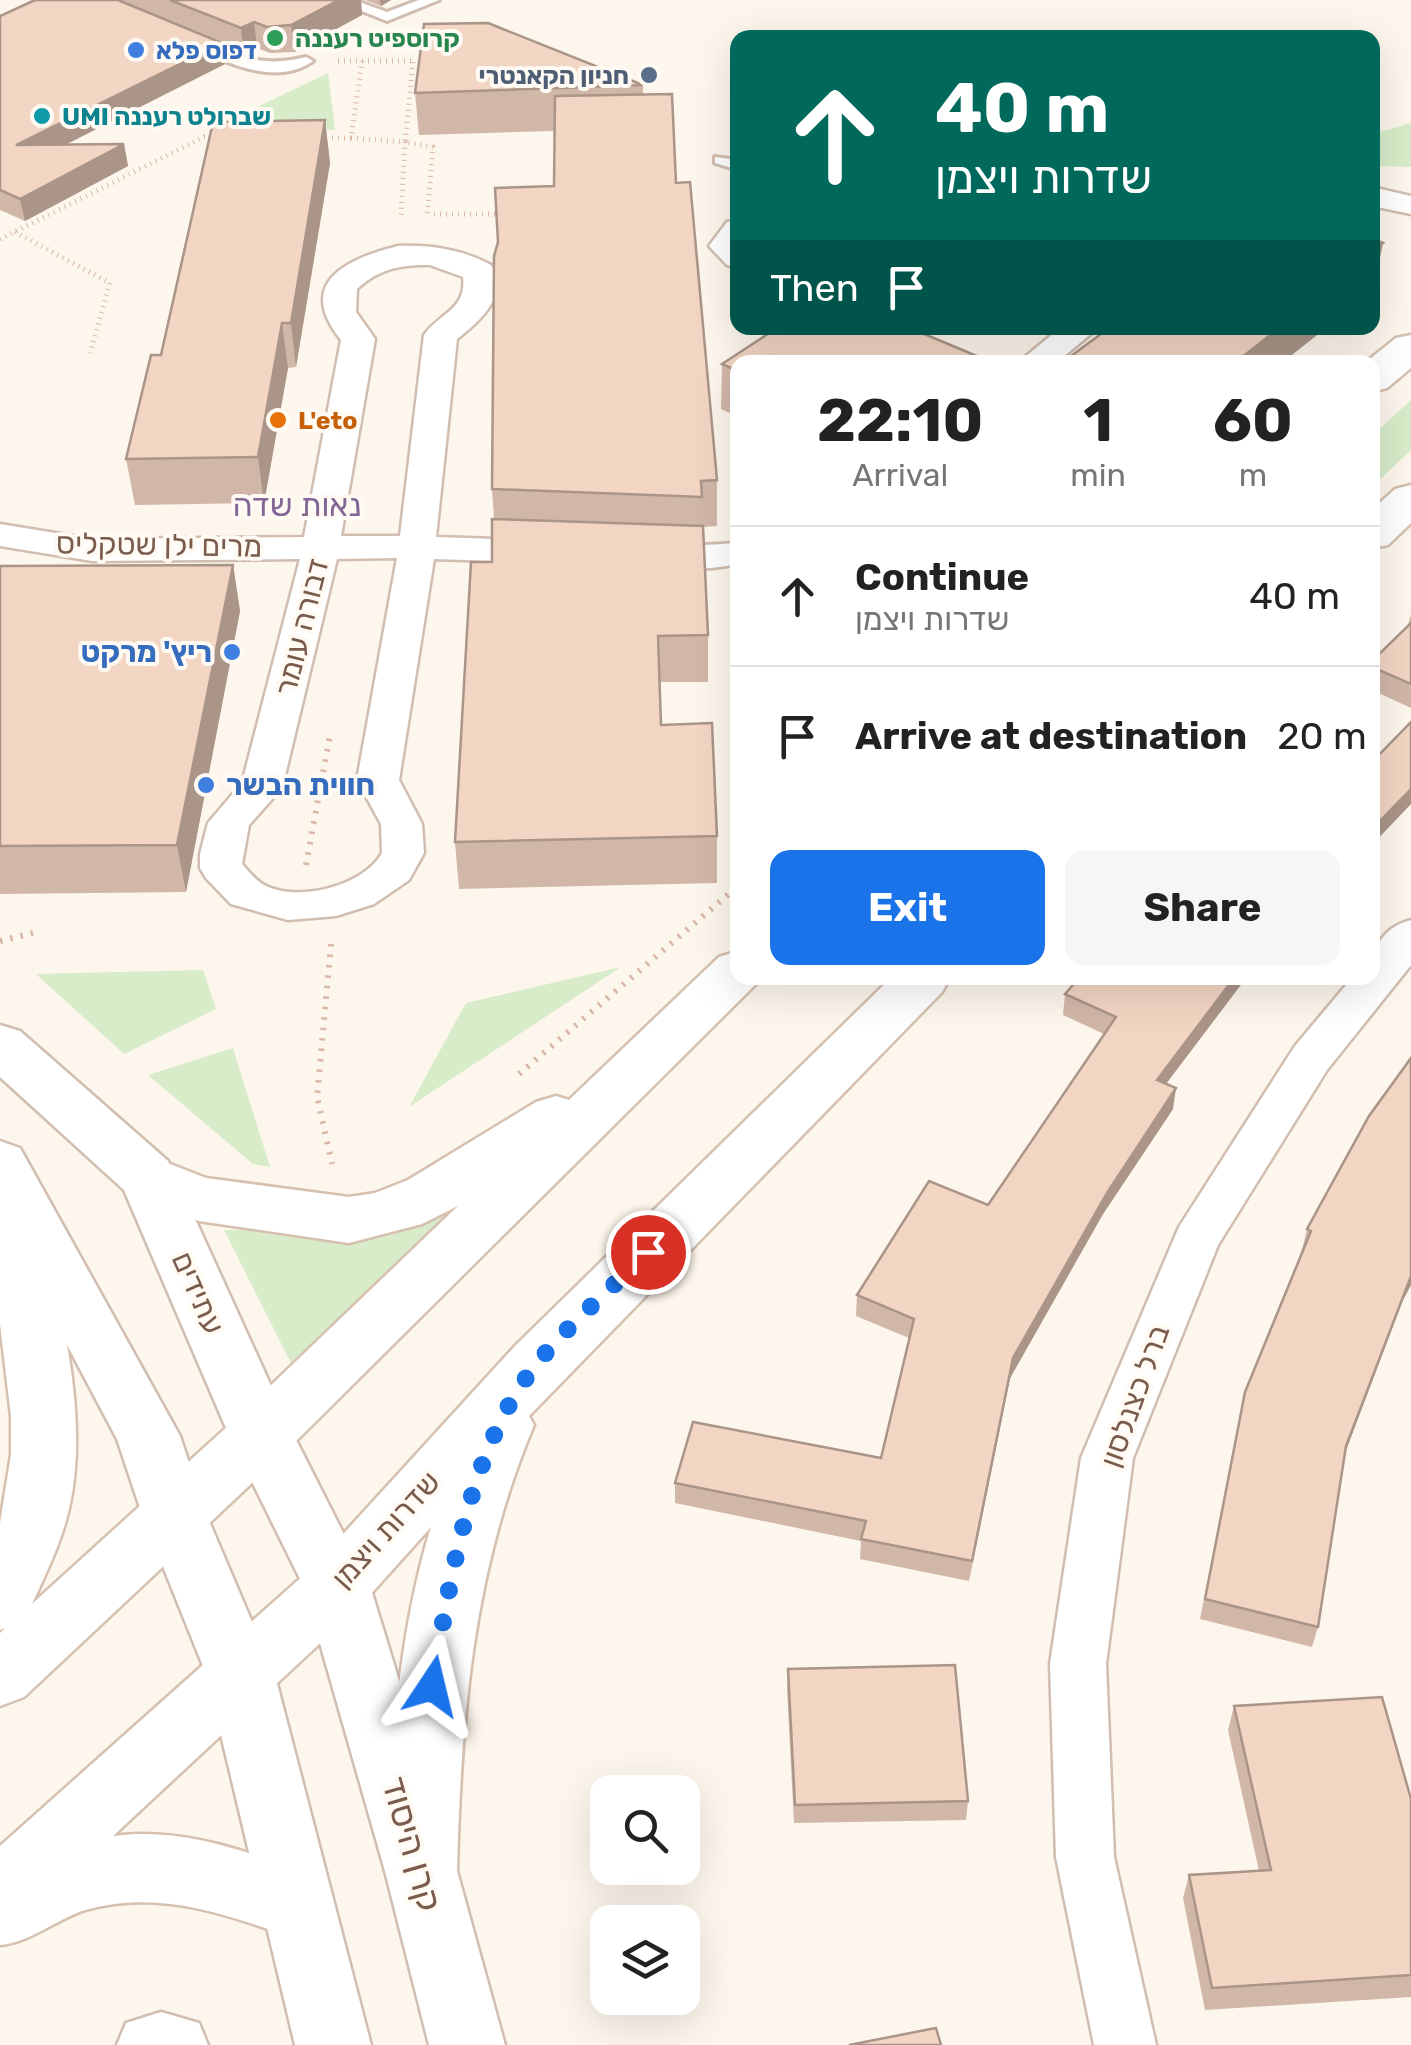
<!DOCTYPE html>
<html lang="en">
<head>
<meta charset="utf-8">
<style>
	:root { --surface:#fff; --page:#f6f6f6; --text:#222; --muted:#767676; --line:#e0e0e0; --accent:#1a73e8 }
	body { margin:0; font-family:Rubik,Heebo,sans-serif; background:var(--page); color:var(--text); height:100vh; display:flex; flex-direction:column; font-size:38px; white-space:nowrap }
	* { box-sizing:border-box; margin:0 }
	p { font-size:32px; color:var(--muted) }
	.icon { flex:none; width:55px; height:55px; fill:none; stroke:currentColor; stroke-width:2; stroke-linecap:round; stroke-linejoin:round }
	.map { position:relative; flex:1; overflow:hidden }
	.side { position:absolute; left:730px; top:355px; width:650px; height:630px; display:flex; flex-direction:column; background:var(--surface); border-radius:20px; box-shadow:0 10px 40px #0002 }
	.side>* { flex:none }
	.banner { position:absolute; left:730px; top:30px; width:650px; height:305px; border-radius:20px; box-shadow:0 10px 40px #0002; background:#00695c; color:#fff; overflow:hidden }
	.tools { position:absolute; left:590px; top:1775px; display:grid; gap:20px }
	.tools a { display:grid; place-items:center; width:110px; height:110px; border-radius:20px; background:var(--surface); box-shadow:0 10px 40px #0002; font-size:50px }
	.pin { position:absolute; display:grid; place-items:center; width:85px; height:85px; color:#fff; margin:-42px; border:5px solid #fff; border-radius:50%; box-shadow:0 2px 10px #0007 }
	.me { position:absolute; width:110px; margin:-55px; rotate:10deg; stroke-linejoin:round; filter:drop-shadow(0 0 8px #0008) }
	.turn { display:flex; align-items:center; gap:35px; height:210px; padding:0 40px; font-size:45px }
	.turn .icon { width:130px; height:130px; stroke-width:2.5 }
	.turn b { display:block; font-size:70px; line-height:85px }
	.then { display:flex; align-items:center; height:95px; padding:0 40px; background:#0003; gap:20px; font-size:38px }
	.eta { display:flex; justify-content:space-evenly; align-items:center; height:170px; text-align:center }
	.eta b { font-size:60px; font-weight:700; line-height:70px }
	.primary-button { display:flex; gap:20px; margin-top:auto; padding:20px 40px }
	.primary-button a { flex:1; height:115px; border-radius:20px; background:var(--accent); color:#fff; font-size:40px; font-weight:700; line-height:115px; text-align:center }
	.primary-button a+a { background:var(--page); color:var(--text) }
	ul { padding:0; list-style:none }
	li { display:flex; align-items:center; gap:30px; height:140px; padding:0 40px; border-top:2px solid var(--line) }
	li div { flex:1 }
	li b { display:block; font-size:38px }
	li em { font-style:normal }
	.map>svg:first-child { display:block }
	.green { fill:#d8ecc9 }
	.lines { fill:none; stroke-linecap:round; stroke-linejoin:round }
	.service-casing { stroke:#d1beb0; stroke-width:6 }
	.minor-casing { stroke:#d1beb0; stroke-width:5 }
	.tertiary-casing { stroke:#d1beb0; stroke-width:5 }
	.secondary-casing { stroke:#d6c0b0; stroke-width:5 }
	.path-far1 { stroke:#d9b8a5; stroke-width:5; stroke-dasharray:1 5; stroke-linecap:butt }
	.path { stroke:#d9b8a5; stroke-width:6; stroke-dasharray:2.5 8; stroke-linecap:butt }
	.service { fill:#fff; fill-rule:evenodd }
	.minor { fill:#fff; fill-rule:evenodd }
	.tertiary { fill:#fff; fill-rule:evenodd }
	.secondary { fill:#fff; fill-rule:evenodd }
	.wall { fill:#d1b7a8 }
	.shaded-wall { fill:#aa9588 }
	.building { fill:#f3d5c3; stroke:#aa9588; stroke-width:2.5 }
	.route { stroke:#1a73e8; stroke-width:18; stroke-dasharray:0 32.4 }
	.leisure-dot { fill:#2e9e5b; stroke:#fffaf3; stroke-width:4 }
	.shop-dot { fill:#3f7fe0; stroke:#fffaf3; stroke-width:4 }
	.service-dot { fill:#5c6f8a; stroke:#fffaf3; stroke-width:4 }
	.culture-dot { fill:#0f9aa8; stroke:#fffaf3; stroke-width:4 }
	.food-dot { fill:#e8710a; stroke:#fffaf3; stroke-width:4 }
	.labels { text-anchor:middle; stroke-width:8; stroke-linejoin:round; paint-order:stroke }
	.far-leisure-label { font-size:25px; font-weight:bold; fill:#27864d; stroke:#fffaf3; text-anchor:start }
	.far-shop-label { font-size:25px; font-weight:bold; fill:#366cbe; stroke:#fffaf3; text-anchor:start }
	.far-service-label { font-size:25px; font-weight:bold; fill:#4e5e75; stroke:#fffaf3; text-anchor:end }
	.far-culture-label { font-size:25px; font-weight:bold; fill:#0d838f; stroke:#fffaf3; text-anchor:start }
	.far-food-label { font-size:25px; font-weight:bold; fill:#c56008; stroke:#fffaf3; text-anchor:start }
	.street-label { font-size:30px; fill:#7a5c4d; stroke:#fffaf3 }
	.shop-label { font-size:30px; font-weight:bold; fill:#366cbe; stroke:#fffaf3; text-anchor:end }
	.neighbourhood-label { font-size:32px; fill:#846695; stroke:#fffaf3 }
	.near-street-label { font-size:35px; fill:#7a5c4d; stroke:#fffaf3 }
</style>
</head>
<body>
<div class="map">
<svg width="1411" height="2045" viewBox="0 0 1411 2045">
	<rect width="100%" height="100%" fill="#fdf6ec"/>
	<path class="green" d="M328 73 335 130 213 128Z
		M1411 123V167L1373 166V134Z
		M1411 400V450L1373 486V435Z
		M733 607 738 609V871L731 878Z
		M621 967 409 1107 466 1003Z
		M203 970 216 1009 124 1054 36 974Z
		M233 1048 270 1167 253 1164 148 1075Z
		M523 1164 292 1365 224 1230 366 1229Z"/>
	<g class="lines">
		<g class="service-casing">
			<path id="service" d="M334 0H354L387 12 419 0H439L387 21Z
				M198 40C242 54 257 69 306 57L313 61C276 87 229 63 193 47L191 44Z
				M715 157 738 160V170L715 163Z"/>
		</g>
		<g class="minor-casing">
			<path id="minor" d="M1372 187 1411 196V214L1372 206Z
				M738 220V268L727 265 709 246 727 222Z
				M398 246C431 245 461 249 491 265 511 294 479 322 457 339L436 537 552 541 565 544 571 552 565 560 552 563 434 559 399 780 422 824 424 853 409 880 374 904 336 916 288 920 231 904 206 878 200 868V854L208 823 242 783 300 559 92 561 0 546V524L92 539 304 537 341 340C295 283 346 259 398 246ZM430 265 463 277C467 309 440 313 424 335L400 536H341L375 339 356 312 357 289C378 269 402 264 430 265ZM397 558 357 780 381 824 382 853C364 886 299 902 266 886 256 881 249 872 242 864L249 825 282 788 337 559Z
				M1060 328H1098L1057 362H1019Z
				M738 542V564C705 571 665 571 633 563L627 555 633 547C667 539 703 549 738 542Z
				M1411 920V965L1327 1070 1218 1245 1133 1458 1106 1664 1114 1857 1156 2045H1094L1056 1857 1050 1664 1081 1458 1179 1227 1295 1046 1352 978H1372C1372 949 1381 928 1411 920Z
				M161 2012 199 2023 208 2045H117L126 2023Z"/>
		</g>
		<g class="tertiary-casing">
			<path id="tertiary" d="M0 1025 20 1031 168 1161 176 1177 291 1430 370 1586 457 1871 505 2045H429L385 1871 304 1587 229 1435 124 1190 0 1077Z
				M0 1141 20 1148 180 1436 206 1514 275 1676 371 2045H295L207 1676 142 1514 117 1439 0 1218Z"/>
		</g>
		<g class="secondary-casing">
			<path id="secondary" d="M1411 335V368L1387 388 1372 392V362H1366L1396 338Z
				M1411 485V523L1388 545 1372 548V510L1395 489Z
				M738 951V978H761L757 983 283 1454 24 1697 0 1706V1633L5 1628 0 1630V1523L11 1455V1416L0 1324V1149L20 1155 29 1171C50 1273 92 1400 70 1504 63 1539 47 1571 32 1604L239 1416 458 1206 422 1224 349 1243 199 1221 126 1193 118 1177 126 1161 147 1155 206 1178 349 1197 375 1193 408 1180 536 1102 556 1096 569 1100 719 957Z
				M891 978H950L942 992 529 1416 534 1425C473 1569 461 1717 457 1871L446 1895 421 1905 396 1895 385 1871C391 1756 397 1638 431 1527L360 1606 113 1836C185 1826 256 1854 322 1880L332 1904 322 1928 296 1939C226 1914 159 1889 85 1910 57 1919 29 1943 0 1945V1846L314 1566 516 1345Z"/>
		</g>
		<path class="path-far1" d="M338 61H415
			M413 62 405 142 433 147 427 218
			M320 138H351L362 61
			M351 138 405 142 401 216
			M434 214H501
			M15 232 110 283 90 353
			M0 239 204 137H217"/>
		<path class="path" d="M306 865 330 735
			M0 941 33 933
			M331 944 317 1097 332 1164
			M519 1074 738 886"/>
		<use href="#service" class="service"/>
		<use href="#minor" class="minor"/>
		<use href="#tertiary" class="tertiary"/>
		<use href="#secondary" class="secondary"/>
	</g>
	<path class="wall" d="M35 0H361L362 15 294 52 270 53 257 48 244 55 222 46 225 64 65 145 124 144 128 166 25 221 0 210V16Z
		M365 0H391L381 6Z
		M643 85V94L676 183 717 480V526L703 527 708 635V682H659L661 725 717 836V883L459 889 455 842 492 562 494 519 492 489 498 242 554 186V131L419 135 415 93Z
		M325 120 330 163 296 367 288 368 264 503 135 505 126 459 161 355Z
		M738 362V417L721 409 722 364Z
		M233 565 240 611 186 892 0 894V566Z
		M1411 614V708L1372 690V661L1408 625Z
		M1246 978 1166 1084 1173 1109 1103 1214 1010 1378 969 1581 860 1559 861 1541 675 1503V1483L881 1458 909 1338 856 1316 857 1295 988 1205 1104 1034 1063 1015 1065 994Z
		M1411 1058V1285L1402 1302 1345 1453 1318 1627 1312 1647 1200 1619 1245 1392 1302 1250 1307 1229Z
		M788 1669 968 1801 966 1820 794 1823 787 1689Z
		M1234 1706 1411 1799V1997L1205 2010 1183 1898 1189 1875 1259 1871 1228 1730Z"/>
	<path class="shaded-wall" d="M339 0H361L362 15 294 52 291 25Z
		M380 0H391L381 6Z
		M254 22 257 48 244 55 241 28Z
		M222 43 225 64 21 167 16 145Z
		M325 120 330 163 296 367 291 323Z
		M124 144 128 166 25 221 20 199Z
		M1383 243 1374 288 1372 289V252Z
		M282 323 288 368 264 503 258 457Z
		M1279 328H1326L1283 362H1236Z
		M233 565 240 611 186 892 177 845Z
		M1411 789V804L1372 845V829Z
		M1234 978H1246L1153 1101 1157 1080Z
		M1176 1088 1173 1109 1103 1214 1010 1378 969 1581 1013 1358 1107 1193Z
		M1411 1276V1285L1402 1302 1340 1466 1346 1446Z"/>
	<path class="building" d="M35 0H118L222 43 16 145 124 144 20 199 0 190V16Z
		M170 0H339L291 25 267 27 254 22 241 28Z
		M488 23 643 85 415 93 424 24Z
		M672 94 676 183 690 182 717 480 701 481 702 497 492 489 494 256 498 242 495 188 554 186 555 96Z
		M325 120 291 323H282L258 457 126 459 151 355H161L213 122Z
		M1372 239 1383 243 1372 252Z
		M777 328H910L991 362H738V371L722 364Z
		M1109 328H1279L1236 362H1063Z
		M492 519 703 526 708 635 658 636 661 725 712 723 717 836 455 842 471 562H492Z
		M233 565 177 845 0 846V566Z
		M1411 623V684L1372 667V661Z
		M1411 722V789L1372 829V762Z
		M1079 978H1234L1157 1080 1176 1088 1107 1193 1013 1358 972 1561 861 1539 866 1521 675 1483 693 1422 881 1458 914 1319 857 1295 929 1181 988 1205 1116 1017 1065 994Z
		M1411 1058V1276L1346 1446 1318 1627 1205 1599 1245 1392 1311 1231 1307 1229 1369 1116Z
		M955 1665 968 1801 795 1805 788 1669Z
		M1382 1697 1411 1799V1975L1212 1988 1189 1875 1271 1870 1234 1706Z
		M936 2028 941 2045H849Z"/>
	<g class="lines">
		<path class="route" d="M432 1686C450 1582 469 1445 539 1361 571 1322 612 1288 648 1252"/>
	</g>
	<circle class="leisure-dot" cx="275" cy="38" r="10"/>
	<g class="shop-dot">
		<circle cx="136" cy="50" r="10"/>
		<circle cx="232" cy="652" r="10"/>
		<circle cx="206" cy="785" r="10"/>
	</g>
	<circle class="service-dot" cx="649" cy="75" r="10"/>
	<circle class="culture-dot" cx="42" cy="116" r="10"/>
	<circle class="food-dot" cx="278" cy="420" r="10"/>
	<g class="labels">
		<g class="far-leisure-label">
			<text x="295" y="47">קרוספיט רעננה</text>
		</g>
		<g class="far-shop-label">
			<text x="156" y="59">דפוס פלא</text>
		</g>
		<g class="far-service-label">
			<text x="629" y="84">חניון הקאנטרי</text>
		</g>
		<g class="far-culture-label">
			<text x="62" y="125">UMI שברולט רעננה</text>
		</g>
		<g class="far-food-label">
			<text x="298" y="429">L'eto</text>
		</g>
		<g class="street-label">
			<text transform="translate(159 545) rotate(1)" y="10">מרים ילן שטקליס</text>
			<text transform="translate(302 627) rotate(-76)" y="10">דבורה עומר</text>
			<text transform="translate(198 1293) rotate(66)" y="10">עתידים</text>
			<text transform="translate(1135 1396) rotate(-70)" y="10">ברל כצנלסון</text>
			<text transform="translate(386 1530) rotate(-48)" y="10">שדרות ויצמן</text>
		</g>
		<g class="shop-label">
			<text x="212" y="662">ריץ' מרקט</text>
			<text x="226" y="795" text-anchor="start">חווית הבשר</text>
		</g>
		<g class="neighbourhood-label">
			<text x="297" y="516">נאות שדה</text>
		</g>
		<g class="near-street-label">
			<text transform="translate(412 1844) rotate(74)" y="12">קרן היסוד</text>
		</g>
	</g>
</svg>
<div class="tools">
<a><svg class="icon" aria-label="search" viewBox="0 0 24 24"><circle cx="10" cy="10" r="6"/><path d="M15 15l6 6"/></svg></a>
<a><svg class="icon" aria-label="layers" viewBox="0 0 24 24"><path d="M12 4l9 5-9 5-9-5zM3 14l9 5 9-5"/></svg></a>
</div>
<div class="pin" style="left:648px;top:1252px;background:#d93025"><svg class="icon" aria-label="arrive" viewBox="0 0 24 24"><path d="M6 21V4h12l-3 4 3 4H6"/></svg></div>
<svg class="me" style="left:432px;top:1686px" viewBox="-20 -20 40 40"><path d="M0-17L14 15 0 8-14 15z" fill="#1a73e8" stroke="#fff" stroke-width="4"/></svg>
<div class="banner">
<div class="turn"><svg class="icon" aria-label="ahead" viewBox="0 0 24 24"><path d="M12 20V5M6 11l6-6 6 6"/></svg><div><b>40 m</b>שדרות ויצמן</div></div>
<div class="then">Then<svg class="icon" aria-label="arrive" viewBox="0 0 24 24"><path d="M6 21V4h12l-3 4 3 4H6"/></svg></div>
</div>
<section class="side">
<div class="eta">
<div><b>22:10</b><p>Arrival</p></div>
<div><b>1</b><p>min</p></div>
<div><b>60</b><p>m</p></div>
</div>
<ul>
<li><svg class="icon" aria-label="ahead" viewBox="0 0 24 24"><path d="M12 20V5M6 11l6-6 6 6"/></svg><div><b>Continue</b><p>שדרות ויצמן</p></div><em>40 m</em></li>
<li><svg class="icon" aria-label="arrive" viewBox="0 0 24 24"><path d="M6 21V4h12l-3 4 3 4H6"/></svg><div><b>Arrive at destination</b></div><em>20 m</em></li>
</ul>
<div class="primary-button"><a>Exit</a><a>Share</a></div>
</section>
</div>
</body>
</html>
